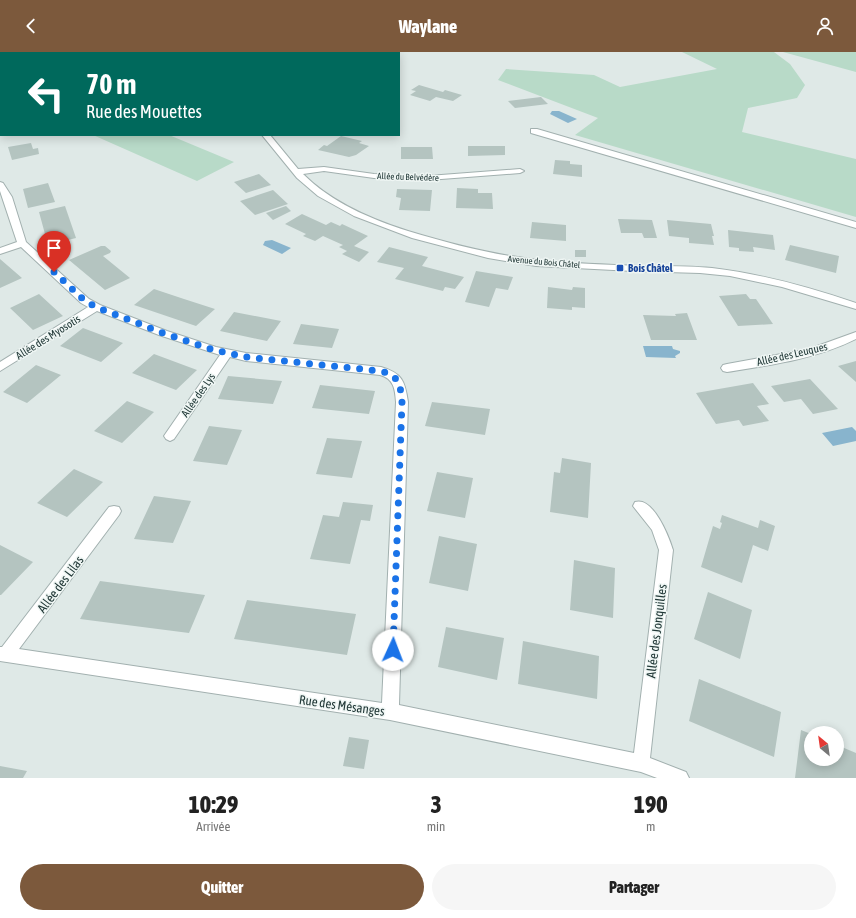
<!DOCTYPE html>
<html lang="fr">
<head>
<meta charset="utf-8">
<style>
	:root { --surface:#fff; --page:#f6f6f6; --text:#222; --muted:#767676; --accent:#7c593c }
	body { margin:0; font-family:"Asap Condensed",sans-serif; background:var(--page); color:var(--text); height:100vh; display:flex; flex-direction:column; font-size:15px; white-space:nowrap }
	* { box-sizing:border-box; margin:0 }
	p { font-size:13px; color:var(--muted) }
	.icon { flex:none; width:22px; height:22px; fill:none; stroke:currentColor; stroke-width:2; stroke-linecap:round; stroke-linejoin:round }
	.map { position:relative; height:726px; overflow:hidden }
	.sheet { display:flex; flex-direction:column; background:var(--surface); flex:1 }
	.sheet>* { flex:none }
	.banner { position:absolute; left:0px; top:0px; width:400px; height:84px; box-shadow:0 2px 10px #0003; background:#00695c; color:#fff; overflow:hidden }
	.needle { width:26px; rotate:331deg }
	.tools { position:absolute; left:804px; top:674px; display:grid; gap:8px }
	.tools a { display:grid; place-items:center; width:40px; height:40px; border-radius:50%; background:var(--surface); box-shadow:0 2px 10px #0003; font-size:20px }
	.pin { position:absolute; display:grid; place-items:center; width:34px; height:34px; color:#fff; margin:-41px -17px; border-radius:50% 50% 50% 0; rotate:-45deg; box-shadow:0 0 4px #0007 }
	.pin .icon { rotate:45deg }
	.me { position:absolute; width:44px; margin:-22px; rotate:2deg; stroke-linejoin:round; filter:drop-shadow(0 0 3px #0008) }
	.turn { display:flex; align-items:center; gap:14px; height:84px; padding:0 20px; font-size:18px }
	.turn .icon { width:52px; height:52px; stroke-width:2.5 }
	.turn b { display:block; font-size:28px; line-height:34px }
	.eta { display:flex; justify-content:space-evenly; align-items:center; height:68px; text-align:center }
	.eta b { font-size:24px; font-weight:800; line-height:28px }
	.cta { display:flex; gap:8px; margin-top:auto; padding:8px 20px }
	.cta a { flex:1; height:46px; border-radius:24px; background:var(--accent); color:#fff; font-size:16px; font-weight:800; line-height:46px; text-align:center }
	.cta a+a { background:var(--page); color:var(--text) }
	header { display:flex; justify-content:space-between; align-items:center; height:52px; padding:0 20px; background:var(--accent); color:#fff; font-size:18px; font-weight:800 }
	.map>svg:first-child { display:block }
	.green { fill:#b8dac8 }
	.water { fill:#88b4cd }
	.building { fill:#b4c4c0 }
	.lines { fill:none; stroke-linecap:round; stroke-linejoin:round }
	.service-casing { stroke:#a2b0af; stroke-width:2 }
	.minor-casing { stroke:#a2b0af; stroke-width:2 }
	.service { fill:#fff; fill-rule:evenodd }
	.minor { fill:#fff; fill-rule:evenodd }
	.route { stroke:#1a73e8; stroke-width:7; stroke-dasharray:0 12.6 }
	.transit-dot { fill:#1a4fb4; stroke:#eff6f4; stroke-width:1.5 }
	.labels { text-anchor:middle; stroke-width:3; stroke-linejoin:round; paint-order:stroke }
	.far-street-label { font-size:9px; fill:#213837; stroke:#eff6f4 }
	.transit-label { font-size:11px; font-weight:bold; fill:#164399; stroke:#eff6f4; text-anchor:start }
	.street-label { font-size:11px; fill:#213837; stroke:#eff6f4 }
	.near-street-label { font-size:13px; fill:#213837; stroke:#eff6f4 }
</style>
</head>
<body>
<header><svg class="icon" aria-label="back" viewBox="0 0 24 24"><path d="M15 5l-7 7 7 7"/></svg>Waylane<svg class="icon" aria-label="person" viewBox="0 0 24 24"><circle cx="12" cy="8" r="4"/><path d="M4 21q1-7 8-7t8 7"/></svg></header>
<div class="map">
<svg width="856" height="726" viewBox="0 0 856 726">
	<rect width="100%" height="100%" fill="#dfe9e7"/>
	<path class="green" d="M682 0H774L790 12 805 33 797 46 748 56 742 80 856 107V165L575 83 598 66 498 28 506 17 594 23 620 35 717 17Z
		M783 0H856V20Z
		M93 83H169L234 110 197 129Z"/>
	<path class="water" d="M552 59H559L577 67 568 71 550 62Z
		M272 188 291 196 282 202 263 193 265 189Z
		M643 294H672L673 297 680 299V301L675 304 676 306 646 305Z
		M852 375 856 379V389L833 394 822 381Z"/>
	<path class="building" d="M419 33 443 40 445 38 462 43 453 49 436 45 430 49 410 43 416 39 411 38Z
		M541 45 548 52 515 56 508 49Z
		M341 84 362 89 359 91 369 94 356 103 349 105 318 98 324 93 327 94Z
		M31 91 33 97 38 96 39 102 12 108 8 95Z
		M468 94H505V103L468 104Z
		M401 95H432L433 107H401Z
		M555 108 570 109V112L582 113V125L553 122Z
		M259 122 271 133 246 141 234 130Z
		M48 131 55 150 28 156 23 137Z
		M457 136 478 137V141H492L493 157 456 156Z
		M397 137 432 138 430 159 399 158 401 146 396 145Z
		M273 138 288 152 255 163 240 149Z
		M65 154 76 186 48 193 39 160Z
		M286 154 291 159 273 168 266 161Z
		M302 162 326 173 331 170 340 174 342 172 368 184 354 194 369 200 359 210 342 202 347 199 339 195 343 193 323 184 315 189 303 184 306 182 285 172Z
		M618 167 652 168 657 186H644L642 181H621Z
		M667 168 711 172 714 184H712L714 193 689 191V186L669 184Z
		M532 170 566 173V189L530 186Z
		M728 178 773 183 775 198 753 195 754 200 739 199V196L729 195Z
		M790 193 839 204 836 221 785 208Z
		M101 194H105L111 199 110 201 103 204 130 226 105 238 69 208Z
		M389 195 428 205 422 214 464 225 455 237 445 235 443 239 395 227 404 216 377 210Z
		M575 198H586V205H575Z
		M0 207 22 226 0 236Z
		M476 219 513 225 508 238 496 236 489 255 465 250Z
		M548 235 572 238 573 235 585 236V256L572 255V258L547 256Z
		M154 237 184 247 215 257 196 274 134 253Z
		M39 242 63 264 33 278 10 256Z
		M746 242 750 247H756L773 272 738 274 719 244Z
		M234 260 281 269 267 289 220 279Z
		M687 261 697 288H651L643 263 676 264 675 262Z
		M301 272 339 277 332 296 293 292Z
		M83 276 123 291 101 310 60 294Z
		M154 302 197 318 176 338 132 321Z
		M856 309V330L838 314Z
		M36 313 61 323 27 351 3 340Z
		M228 324 282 329 273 352 218 347Z
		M810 327 838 357 813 362 801 347 784 350 771 334Z
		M753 331 769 352 757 354 769 369 743 374 739 368 716 372 696 341Z
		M320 333 375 339 369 362 312 356Z
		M127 349 154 360 122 391 94 379Z
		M432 350 490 357 485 383 425 374Z
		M209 374 242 378 227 413 193 409Z
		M327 386 362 389 352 426 316 422Z
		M562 406 591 411 588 466 550 460 554 420 560 421Z
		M74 417 103 430 67 465 37 451Z
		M437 420 473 426 465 466 427 459Z
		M154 444 191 449 173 491 134 487Z
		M343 450 373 453 370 469 361 468 350 512 310 507 323 463 339 465Z
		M722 463 758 476 760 468 775 474 768 499 753 493 742 531 701 515 713 474 720 477 722 471 720 470Z
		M439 484 477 492 468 539 429 531Z
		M0 493 33 510 1 543H0Z
		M574 508 615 516 613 566 570 558Z
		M100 529 152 536 205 543 189 581 80 567Z
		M708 540 752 558 740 607 694 587Z
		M247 548 356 562 347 603 234 587Z
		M446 575 504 586 497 628 438 615Z
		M523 589 599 604 597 647 518 632Z
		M699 627 781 660 774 705 689 669Z
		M801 678 811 682V707H837V693L856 701V726H795Z
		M349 685 369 688 364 717 343 714Z
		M0 714 27 719 23 726H0Z"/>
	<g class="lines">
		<g class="service-casing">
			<path id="service" d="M531 77H537L856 170V176L531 81Z"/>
		</g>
		<g class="minor-casing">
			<path id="minor" d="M97 0H103V1H97Z
				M219 0H225V1H219Z
				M341 0H348V1H342Z
				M262 83H270L298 117 324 115 374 122 428 124 520 117 524 119 520 121 428 128 374 126 324 119 303 122C331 150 370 167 408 179 454 193 501 205 549 209 581 212 614 213 646 214 668 214 690 214 712 216 762 222 809 235 856 251V257L782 235 730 224 700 221 633 219 536 214 488 206 412 186 354 164 318 144 297 126Z
				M0 130 3 131 12 145 26 190 89 247 100 253 167 279 216 295 246 301 381 315C402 321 405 329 408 350L399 653 634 701 659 498 652 478 633 454 635 450C653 444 669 485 673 498L650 706 686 720 689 726H657L641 720 390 668 0 609V595H2L109 455 114 454 119 455 121 459 119 463 19 597 382 651 396 350C395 337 394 327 380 323L246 309 230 305 174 387 170 389 166 387 164 384 166 381 220 303 159 283 97 259 0 319V310L88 255 81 251 21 195 0 202V196L17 190 0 139Z
				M856 280V287C816 307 771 313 727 320L723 319 721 316 723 313 727 312 809 297Z"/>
		</g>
		<use href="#service" class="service"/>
		<use href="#minor" class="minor"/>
	</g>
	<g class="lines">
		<path class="route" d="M54 220 85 249 96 255 163 281 214 298 246 305 380 319C400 324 400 332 402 350L393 598"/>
	</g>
	<rect class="transit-dot" x="616" y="212" width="8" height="8" rx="2"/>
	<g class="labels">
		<g class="far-street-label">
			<text transform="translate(408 125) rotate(2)" y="3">Allée du Belvédère</text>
			<text transform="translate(544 210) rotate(5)" y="3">Avenue du Bois Châtel</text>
		</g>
		<g class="transit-label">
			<text x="628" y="220">Bois Châtel</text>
		</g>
		<g class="street-label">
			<text transform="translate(48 285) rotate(-32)" y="4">Allée des Myosotis</text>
			<text transform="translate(792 302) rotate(-13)" y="4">Allée des Leuques</text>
			<text transform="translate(198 343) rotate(-55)" y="4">Allée des Lys</text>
		</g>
		<g class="near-street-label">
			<text transform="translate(60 532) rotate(-53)" y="5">Allée des Lilas</text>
			<text transform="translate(656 579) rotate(-83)" y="5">Allée des Jonquilles</text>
			<text transform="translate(342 653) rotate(8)" y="5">Rue des Mésanges</text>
		</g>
	</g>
</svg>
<div class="tools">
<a><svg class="needle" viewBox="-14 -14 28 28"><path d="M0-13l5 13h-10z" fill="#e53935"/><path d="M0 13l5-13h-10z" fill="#767676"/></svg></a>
</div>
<div class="pin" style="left:54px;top:220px;background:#d93025"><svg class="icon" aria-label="arrive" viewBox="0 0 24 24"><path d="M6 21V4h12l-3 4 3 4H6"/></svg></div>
<svg class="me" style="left:393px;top:598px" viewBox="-20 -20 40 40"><circle r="19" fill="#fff"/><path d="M0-13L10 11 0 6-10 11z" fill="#1a73e8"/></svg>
<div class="banner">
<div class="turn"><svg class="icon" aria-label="left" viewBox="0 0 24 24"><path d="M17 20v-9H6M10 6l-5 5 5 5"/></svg><div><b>70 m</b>Rue des Mouettes</div></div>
</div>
</div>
<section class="sheet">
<div class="eta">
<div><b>10:29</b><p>Arrivée</p></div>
<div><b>3</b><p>min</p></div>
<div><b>190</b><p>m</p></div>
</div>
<div class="cta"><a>Quitter</a><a>Partager</a></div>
</section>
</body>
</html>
